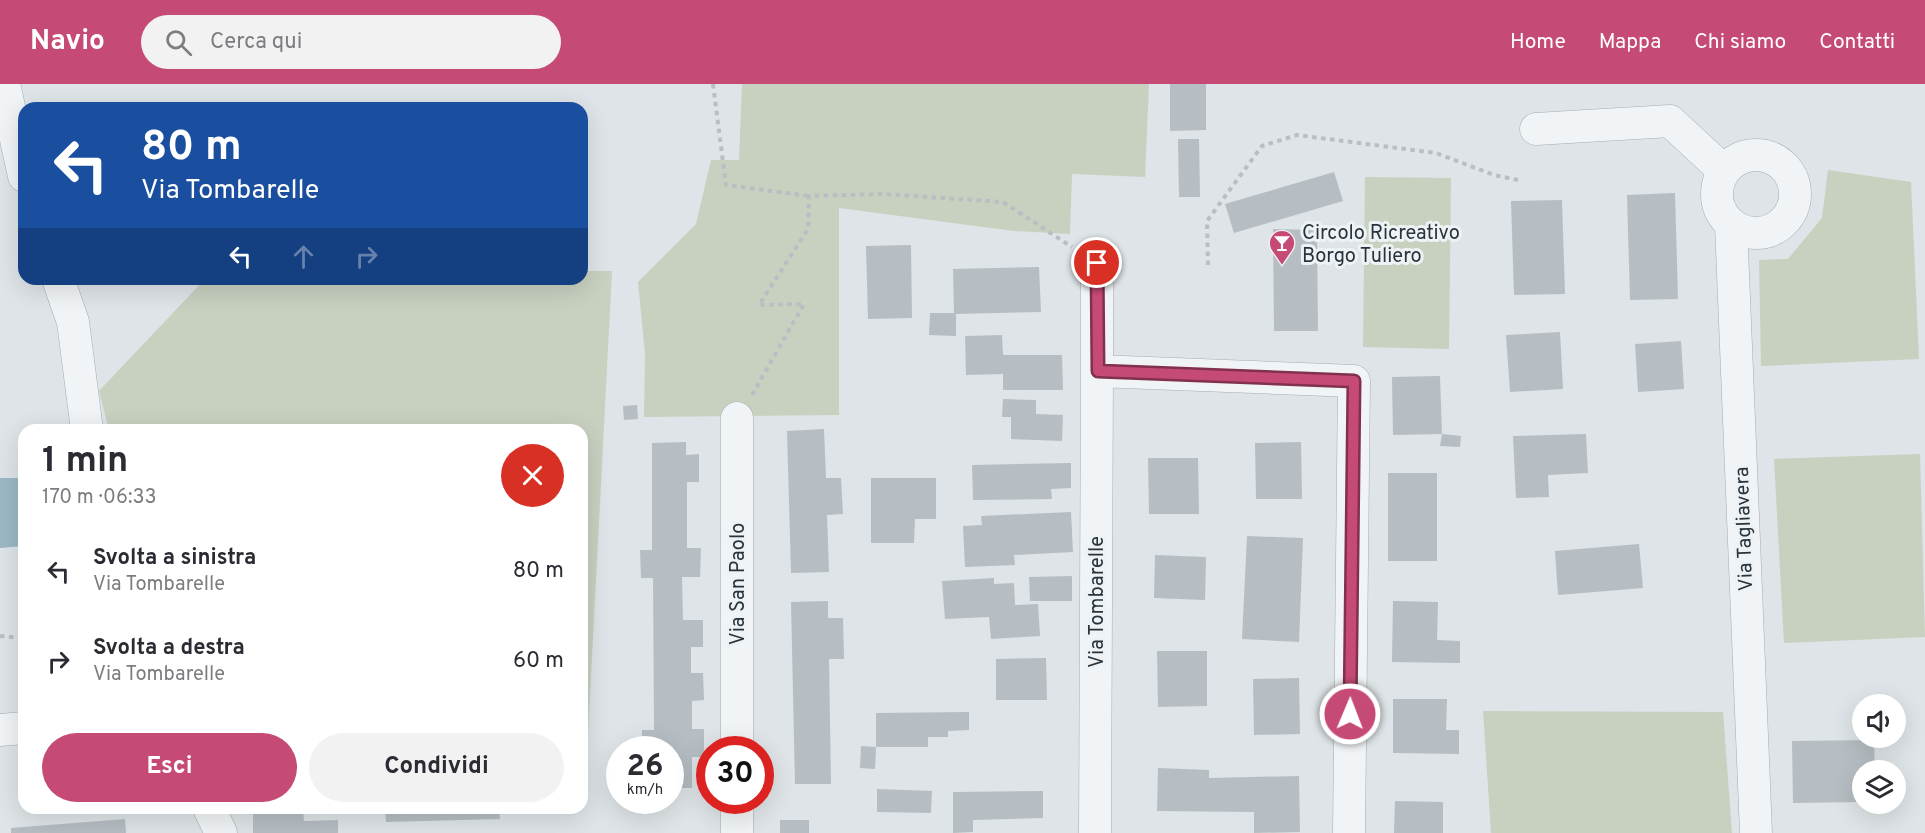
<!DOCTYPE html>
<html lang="it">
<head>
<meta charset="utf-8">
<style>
	:root { --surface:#fff; --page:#f2f2f3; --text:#2b2b33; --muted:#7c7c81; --accent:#c64a76 }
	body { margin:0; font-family:Overpass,sans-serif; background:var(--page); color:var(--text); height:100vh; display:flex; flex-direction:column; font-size:22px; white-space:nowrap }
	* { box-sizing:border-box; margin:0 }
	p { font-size:20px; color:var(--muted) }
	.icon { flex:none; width:33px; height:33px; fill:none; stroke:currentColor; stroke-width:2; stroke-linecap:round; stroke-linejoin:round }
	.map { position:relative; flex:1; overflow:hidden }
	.drawer { position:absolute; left:18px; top:340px; width:570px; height:390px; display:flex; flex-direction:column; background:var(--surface); border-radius:18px; box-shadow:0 6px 24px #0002 }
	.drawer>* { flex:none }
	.banner { position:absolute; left:18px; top:18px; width:570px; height:183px; border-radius:18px; box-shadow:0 6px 24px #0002; background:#1a4fa0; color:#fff; overflow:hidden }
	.tools { position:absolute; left:1852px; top:610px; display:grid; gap:12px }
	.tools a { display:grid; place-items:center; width:54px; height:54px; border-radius:50%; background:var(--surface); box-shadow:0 6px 24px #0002; font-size:30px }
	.speed { position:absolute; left:606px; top:652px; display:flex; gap:12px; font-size:30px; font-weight:700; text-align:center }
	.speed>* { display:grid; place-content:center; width:78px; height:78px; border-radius:50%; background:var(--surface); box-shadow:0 6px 24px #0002; line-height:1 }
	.speed small { font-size:15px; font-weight:400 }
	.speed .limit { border:9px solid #d22; background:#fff; color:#111 }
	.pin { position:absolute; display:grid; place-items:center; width:51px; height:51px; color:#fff; margin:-26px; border:3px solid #fff; border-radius:50%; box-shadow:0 2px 6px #0007 }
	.me { position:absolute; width:66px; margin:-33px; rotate:1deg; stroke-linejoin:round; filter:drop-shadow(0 0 4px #0008) }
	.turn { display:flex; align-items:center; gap:21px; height:126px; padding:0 24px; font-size:27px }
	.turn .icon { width:78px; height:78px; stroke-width:2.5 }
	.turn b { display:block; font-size:42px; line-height:51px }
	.lanes { display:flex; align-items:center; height:57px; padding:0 24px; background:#0003; justify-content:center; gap:30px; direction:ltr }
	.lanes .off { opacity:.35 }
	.round { display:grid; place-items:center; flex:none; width:63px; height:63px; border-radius:32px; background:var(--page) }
	.headline { display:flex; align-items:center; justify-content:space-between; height:102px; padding:0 24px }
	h1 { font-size:36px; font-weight:700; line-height:45px }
	.cta { display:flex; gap:12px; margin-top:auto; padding:12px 24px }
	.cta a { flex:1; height:69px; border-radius:36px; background:var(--accent); color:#fff; font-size:24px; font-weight:700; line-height:69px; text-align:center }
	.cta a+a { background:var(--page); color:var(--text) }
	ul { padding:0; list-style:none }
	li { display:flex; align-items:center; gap:18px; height:90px; padding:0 24px }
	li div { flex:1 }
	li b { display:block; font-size:22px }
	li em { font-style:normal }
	header { display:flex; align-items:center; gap:36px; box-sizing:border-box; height:84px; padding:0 30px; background:var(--accent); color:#fff }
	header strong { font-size:28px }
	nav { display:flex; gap:33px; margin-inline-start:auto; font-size:21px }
	.search { width:420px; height:54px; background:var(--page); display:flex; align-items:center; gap:15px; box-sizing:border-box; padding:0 21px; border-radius:33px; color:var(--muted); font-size:22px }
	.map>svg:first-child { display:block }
	.green { fill:#c8d0c0 }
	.water { fill:#9bb8c5 }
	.building { fill:#b6bec3 }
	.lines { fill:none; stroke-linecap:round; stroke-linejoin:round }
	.minor-casing { stroke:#a4acb1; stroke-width:33 }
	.path { stroke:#b9bec2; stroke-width:4; stroke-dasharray:4.5 4.5; stroke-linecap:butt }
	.minor { stroke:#f1f4f6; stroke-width:32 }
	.route-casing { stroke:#81304d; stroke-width:15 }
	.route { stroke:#c64a76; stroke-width:10 }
	.labels { text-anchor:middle; stroke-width:6; stroke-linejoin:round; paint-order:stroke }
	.poi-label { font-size:20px; fill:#28343d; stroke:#eef2f5; text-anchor:start }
	.street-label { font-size:20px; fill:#28343d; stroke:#eef2f5 }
</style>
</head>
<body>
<header>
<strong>Navio</strong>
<div class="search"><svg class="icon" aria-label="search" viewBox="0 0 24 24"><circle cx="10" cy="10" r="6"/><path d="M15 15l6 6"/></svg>Cerca qui</div>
<nav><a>Home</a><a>Mappa</a><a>Chi siamo</a><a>Contatti</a></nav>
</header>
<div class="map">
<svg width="1925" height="749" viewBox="0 0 1925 749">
	<rect width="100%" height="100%" fill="#dee4e7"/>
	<path class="green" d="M742 0H1149L1145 93 1072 90 1070 150 1014 147 839 124V331L644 333 645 270 638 198 696 140 711 76H739Z
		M1828 86 1911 98 1919 275 1761 282 1759 176 1788 175 1822 134Z
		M1365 93 1451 94 1449 265 1363 263Z
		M582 187H612L588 650H582V346H109L99 307 205 195H582Z
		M1920 370 1925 553 1784 559 1774 375Z
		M1483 627 1723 628 1732 749H1491Z"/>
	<path class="water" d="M0 394H18L24 398V462L0 464Z"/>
	<path class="building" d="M1170 0H1206V46L1170 47Z
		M1178 55H1199L1200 113H1179Z
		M1334 88 1343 117 1234 149 1225 120Z
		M1675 109 1678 215 1630 216 1627 111Z
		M1562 116 1565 210 1514 211 1511 117Z
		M1273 145 1317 146 1318 247H1274Z
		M911 161 912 234 868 235 866 162Z
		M1039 183 1041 228 956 230V252L929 251 930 229H954L953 185Z
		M1560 248 1563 305 1510 308 1506 251Z
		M1002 251 1003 271H1062L1063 306H1003V290L966 291 965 252Z
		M1681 257 1684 305 1638 308 1635 260Z
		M1440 292 1442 350 1393 351 1392 293Z
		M1003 315 1036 316V330L1063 331 1062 357 1011 355V333H1002Z
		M637 321 638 335 624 336 623 322Z
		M824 345 826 394H841L843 430 827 431 829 488 791 489 787 347Z
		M1442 350 1461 352 1460 363 1440 362Z
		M1586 350 1588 389 1548 391 1549 413 1516 414 1513 352Z
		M686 358V371L699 370V398H687V464H701L700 493H682L683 536H703V563H691V589H703L704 616 692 617V645H704V673H692V704H670V666H642V646H654L653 494H641L640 466H652V359Z
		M1301 358 1302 415H1256L1255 359Z
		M1148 374H1198L1199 430H1149Z
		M1071 379V404L1051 405 1052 415 973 416 972 381Z
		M1388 389H1437V477H1388Z
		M871 394H936V435H915L914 459H871Z
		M1071 428 1073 468 1014 471 1015 481 965 483 963 442 982 441 981 432Z
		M1247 452 1303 454 1299 558 1242 555Z
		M1639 460 1643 504 1558 511 1555 467Z
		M1155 471 1206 473 1205 516 1154 514Z
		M1072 492V517H1030L1029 493Z
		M994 494V500L1014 499 1015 521 1038 520 1040 552 991 555 989 533 945 535 942 497Z
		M828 517V534H843L844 575H829L831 700H795L791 518Z
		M1393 517 1438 518 1437 556 1460 557V579L1392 578Z
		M1157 567H1207V622L1158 623Z
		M1046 574 1047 616H996V575Z
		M1299 594 1300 650 1254 651 1253 595Z
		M1393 615H1447L1446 646H1459V670L1393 669Z
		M969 628V646L948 647V653H928V663H876L875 685 860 684 861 662 876 663V629Z
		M1874 656 1875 687H1863V718L1793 719 1792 657Z
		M1158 684 1209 686V694L1299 692 1300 748 1254 749V728L1157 727Z
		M877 705 932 707 931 729 877 728Z
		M1043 707V734L973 736V748L953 749V708Z
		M1395 717 1443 718V749H1394Z
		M253 724H303L304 737 338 736V749H253Z
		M385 724H499L500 735 386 738Z
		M125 735 126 749H11V744Z
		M780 736H809V749H780Z"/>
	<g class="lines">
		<g class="minor-casing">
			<path id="minor" d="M4 0 24 92
				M1536 45 1670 37 1724 87
				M1717 110a39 39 0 1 1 78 0a39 39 0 1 1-78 0Z
				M1731 141 1756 749
				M1097 179V287
				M58 195 73 238 87 346
				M0 646 24 644
				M737 666V334
				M737 717V749
				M209 724 221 749
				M1095 749 1097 287 1354 297 1349 749"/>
		</g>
		<path class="path" d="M713 0 726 101 809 112
			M1208 181 1207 137 1262 62 1297 51 1436 69 1494 91 1518 96
			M752 311 804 220 759 221 808 145 809 112 884 110 1003 118 1072 163
			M0 552 24 554"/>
		<use href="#minor" class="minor"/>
	</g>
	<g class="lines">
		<g class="route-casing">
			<path id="route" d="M1097 179 1098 287 1354 297 1350 630"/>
		</g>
		<use href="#route" class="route"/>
	</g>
	<defs>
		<g id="bar-pin" transform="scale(1.35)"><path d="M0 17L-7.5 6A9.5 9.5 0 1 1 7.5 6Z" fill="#c64a76" stroke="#eef2f5"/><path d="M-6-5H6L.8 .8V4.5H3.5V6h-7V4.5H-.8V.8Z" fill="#fff"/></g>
	</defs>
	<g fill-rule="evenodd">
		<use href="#bar-pin" x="1282" y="159"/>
	</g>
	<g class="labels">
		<g class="poi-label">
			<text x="1302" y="155">Circolo Ricreativo<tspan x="1302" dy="23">Borgo Tuliero</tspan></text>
		</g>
		<g class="street-label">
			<text transform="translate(1743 445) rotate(-92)" y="7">Via Tagliavera</text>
			<text transform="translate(737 500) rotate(-90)" y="7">Via San Paolo</text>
			<text transform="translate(1096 518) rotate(-90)" y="7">Via Tombarelle</text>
		</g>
	</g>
</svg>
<div class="tools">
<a><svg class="icon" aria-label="sound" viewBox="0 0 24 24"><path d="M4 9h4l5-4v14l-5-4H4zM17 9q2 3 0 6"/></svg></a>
<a><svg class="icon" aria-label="layers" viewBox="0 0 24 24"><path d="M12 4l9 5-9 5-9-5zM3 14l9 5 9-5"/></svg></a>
</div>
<div class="speed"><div>26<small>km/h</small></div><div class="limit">30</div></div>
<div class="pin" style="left:1097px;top:179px;background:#d93025"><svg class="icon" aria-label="arrive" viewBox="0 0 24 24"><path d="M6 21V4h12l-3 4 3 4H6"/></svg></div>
<svg class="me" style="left:1350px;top:630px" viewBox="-20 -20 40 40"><circle r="17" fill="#c64a76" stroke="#fff" stroke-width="3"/><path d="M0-11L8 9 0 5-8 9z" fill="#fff"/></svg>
<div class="banner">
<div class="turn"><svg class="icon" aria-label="left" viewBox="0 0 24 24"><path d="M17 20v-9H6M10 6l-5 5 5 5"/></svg><div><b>80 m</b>Via Tombarelle</div></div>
<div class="lanes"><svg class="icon" aria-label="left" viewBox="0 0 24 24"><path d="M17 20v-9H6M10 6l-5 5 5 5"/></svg><svg class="icon off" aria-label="ahead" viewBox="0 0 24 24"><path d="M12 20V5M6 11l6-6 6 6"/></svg><svg class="icon off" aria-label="right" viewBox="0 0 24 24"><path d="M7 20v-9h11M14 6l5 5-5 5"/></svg></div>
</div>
<section class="drawer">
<div class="headline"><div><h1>1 min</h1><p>170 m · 06:33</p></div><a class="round" style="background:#d93025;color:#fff"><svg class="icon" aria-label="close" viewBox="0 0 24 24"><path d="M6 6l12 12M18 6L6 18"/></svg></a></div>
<ul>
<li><svg class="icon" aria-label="left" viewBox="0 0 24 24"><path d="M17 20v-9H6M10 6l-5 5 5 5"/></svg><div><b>Svolta a sinistra</b><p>Via Tombarelle</p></div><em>80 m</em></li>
<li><svg class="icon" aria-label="right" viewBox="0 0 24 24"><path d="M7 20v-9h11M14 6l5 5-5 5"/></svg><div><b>Svolta a destra</b><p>Via Tombarelle</p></div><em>60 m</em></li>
</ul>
<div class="cta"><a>Esci</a><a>Condividi</a></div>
</section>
</div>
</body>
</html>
